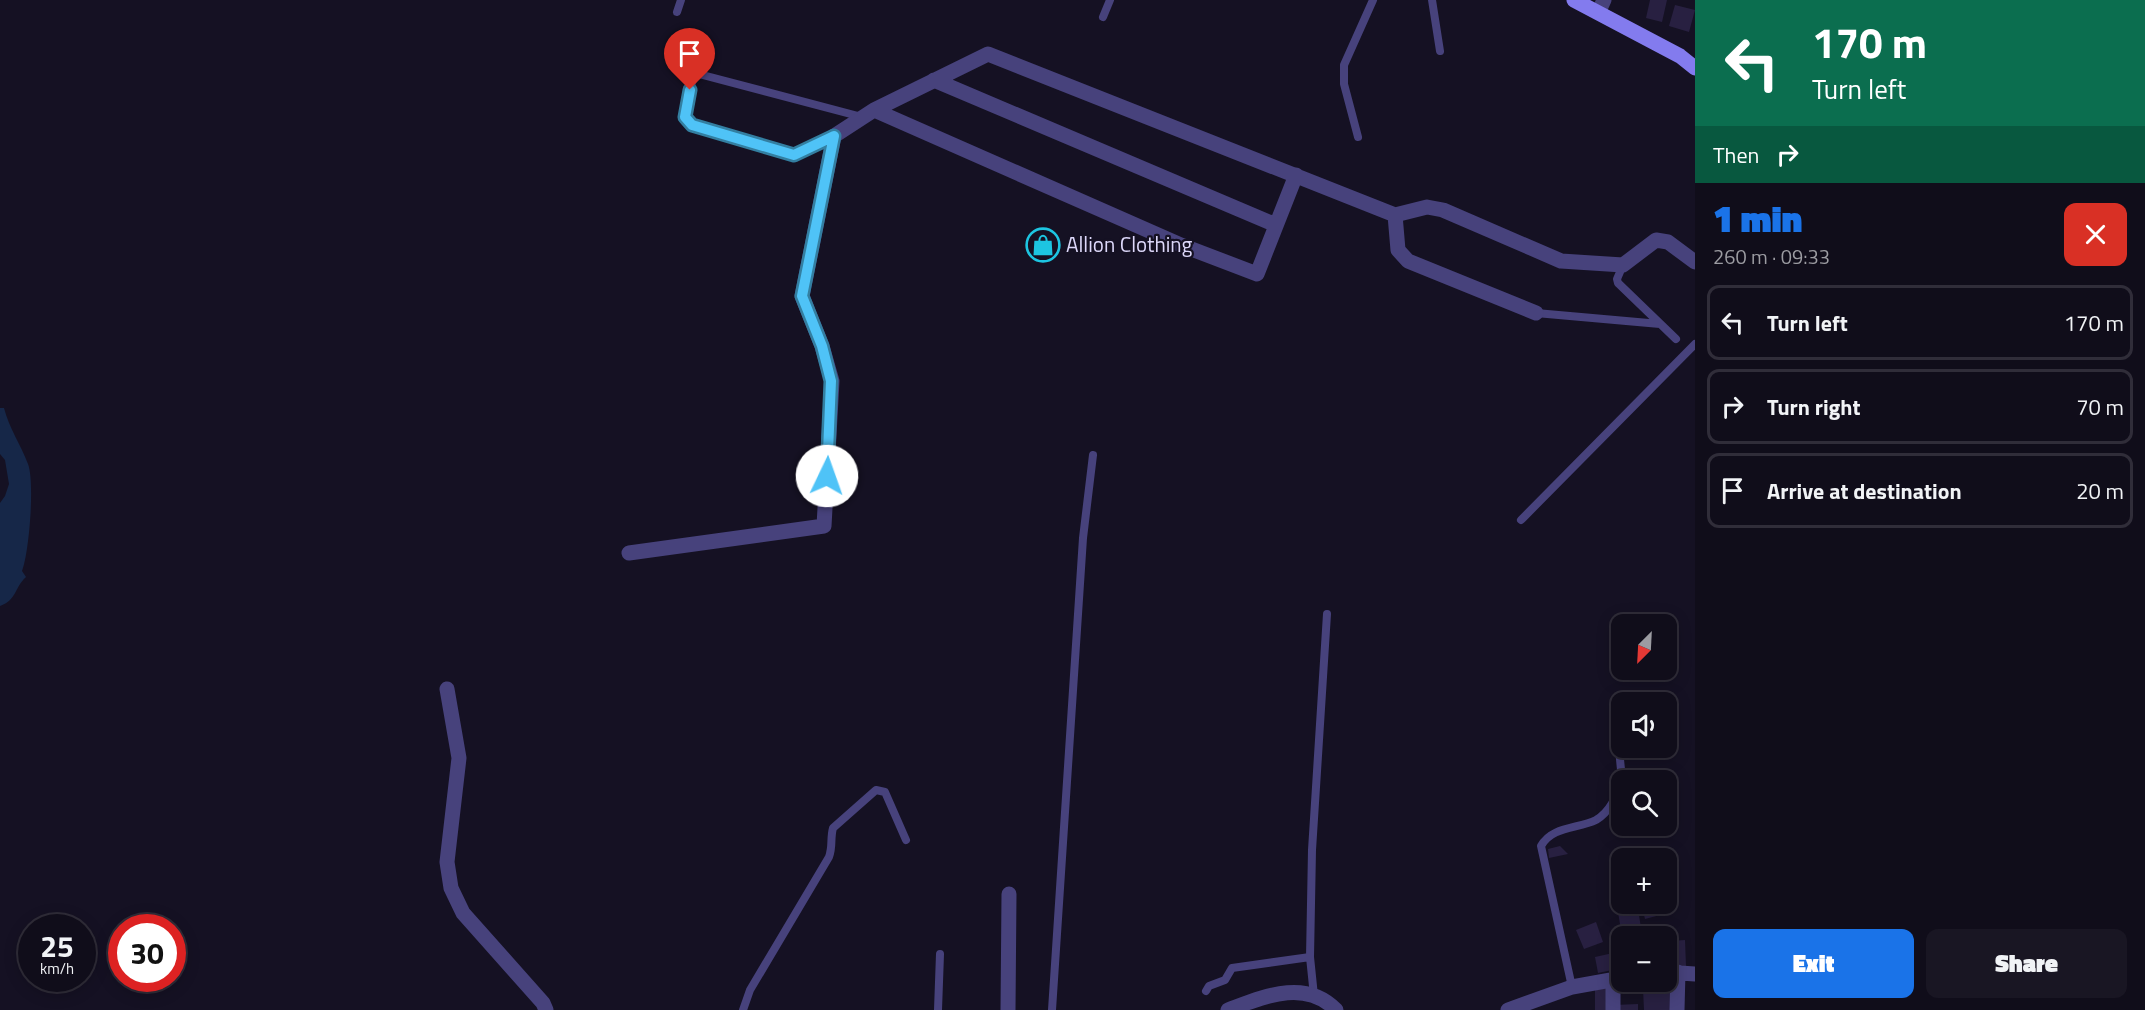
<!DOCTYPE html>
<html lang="en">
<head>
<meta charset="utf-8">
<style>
	:root { --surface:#100d1a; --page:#191623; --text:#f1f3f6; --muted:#9c9ca2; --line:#302d39; --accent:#1a73e8 }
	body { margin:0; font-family:"Titillium Web",sans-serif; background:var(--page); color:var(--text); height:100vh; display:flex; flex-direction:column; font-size:22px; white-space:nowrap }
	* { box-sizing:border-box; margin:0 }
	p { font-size:20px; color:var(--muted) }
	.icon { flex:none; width:33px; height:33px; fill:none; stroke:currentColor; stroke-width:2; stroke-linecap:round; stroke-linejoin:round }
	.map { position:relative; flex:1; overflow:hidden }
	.sheet { display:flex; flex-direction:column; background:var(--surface); width:450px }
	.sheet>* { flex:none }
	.top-card { background:#0b6e4f; color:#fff; overflow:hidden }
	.needle { width:39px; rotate:204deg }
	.buttons { position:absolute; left:1611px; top:614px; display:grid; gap:12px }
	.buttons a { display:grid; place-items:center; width:66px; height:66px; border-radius:12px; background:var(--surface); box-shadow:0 3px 15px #0003,0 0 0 2px var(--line); font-size:30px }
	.speed { position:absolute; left:18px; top:914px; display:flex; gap:12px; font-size:30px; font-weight:700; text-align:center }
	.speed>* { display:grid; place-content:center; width:78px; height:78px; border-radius:50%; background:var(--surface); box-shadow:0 3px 15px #0003,0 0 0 2px var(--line); line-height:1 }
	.speed small { font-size:15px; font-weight:400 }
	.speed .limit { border:9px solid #d22; background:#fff; color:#111 }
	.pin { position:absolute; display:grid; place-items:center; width:51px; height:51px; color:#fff; margin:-62px -26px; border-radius:50% 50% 50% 0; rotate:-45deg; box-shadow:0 0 6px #0007 }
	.pin .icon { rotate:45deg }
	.me { position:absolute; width:66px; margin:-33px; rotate:3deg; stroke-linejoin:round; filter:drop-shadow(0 0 4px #0008) }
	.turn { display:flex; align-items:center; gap:21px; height:126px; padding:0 18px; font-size:27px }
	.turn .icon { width:78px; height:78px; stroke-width:2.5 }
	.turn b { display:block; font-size:42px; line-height:51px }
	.then { display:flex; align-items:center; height:57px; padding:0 18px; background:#0003; gap:12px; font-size:22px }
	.round { display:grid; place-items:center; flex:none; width:63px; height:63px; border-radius:12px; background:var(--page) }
	.headline { display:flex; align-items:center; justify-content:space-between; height:102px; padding:0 18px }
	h1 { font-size:36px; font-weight:800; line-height:45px; color:var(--accent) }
	.action { display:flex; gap:12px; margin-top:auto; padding:12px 18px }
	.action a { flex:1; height:69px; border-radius:12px; background:var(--accent); color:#fff; font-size:24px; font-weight:800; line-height:69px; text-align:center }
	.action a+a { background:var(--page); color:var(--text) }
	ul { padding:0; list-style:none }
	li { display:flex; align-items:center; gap:18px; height:75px; margin:0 12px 9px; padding:0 6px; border:3px solid var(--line); border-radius:12px }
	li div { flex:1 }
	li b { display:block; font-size:22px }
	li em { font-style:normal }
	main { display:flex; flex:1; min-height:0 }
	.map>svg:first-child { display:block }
	.water { fill:#162748 }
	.building { fill:#282041 }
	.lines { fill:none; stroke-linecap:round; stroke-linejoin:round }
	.service { stroke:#47427c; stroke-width:8 }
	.minor { stroke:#47427c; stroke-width:15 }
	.secondary { stroke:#837bee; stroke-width:15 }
	.route-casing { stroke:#337fa1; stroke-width:15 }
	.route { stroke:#4fc3f7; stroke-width:10 }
	.labels { text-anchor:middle; stroke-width:4.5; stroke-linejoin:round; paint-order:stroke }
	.poi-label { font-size:21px; fill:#ddd8fa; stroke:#151123; text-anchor:start }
</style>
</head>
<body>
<main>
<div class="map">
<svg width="1695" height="1010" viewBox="0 0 1695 1010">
	<rect width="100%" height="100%" fill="#151123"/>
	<path class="water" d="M0 408H4C9 428 21 445 28 464 35 482 29 554 22 571L26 577C14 588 17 600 0 606V503L5 496 9 484 5 460 0 454Z"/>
	<path class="building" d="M1650 0H1667L1662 22 1646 18Z
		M1675 5 1695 10 1689 32 1669 26Z
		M1650 613 1654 624H1630L1629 620Z
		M1560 846 1568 854 1549 858 1548 849Z
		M1637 903 1642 934 1622 936 1617 906Z
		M1641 903H1657L1660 915 1645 919Z
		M1596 922 1603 942 1584 949 1576 930Z
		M1685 940 1686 966 1672 967 1671 941Z
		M1622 951V968L1598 973 1595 957Z
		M1595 987H1608V1010H1595Z
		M1672 988 1673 1010H1644L1643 989Z
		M1638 1004V1010H1614V1005Z"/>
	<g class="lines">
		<path class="service" d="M1432 0 1440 51
			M677 12 681 0
			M1103 17 1110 0
			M833 136 794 155 692 125 685 117V106L695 73 862 117
			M1358 137 1344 84V65L1373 0
			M1623 265 1617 279 1618 283 1676 339
			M1536 313 1660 324
			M1521 520 1695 344
			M1619 749 1622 780
			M1572 987 1541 846C1552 826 1578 829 1596 820 1610 812 1617 795 1622 781
			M1206 991 1209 986 1225 980 1232 968 1310 957
			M1314 996 1310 957 1312 850 1327 614
			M743 1010 750 990 829 857C833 846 830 839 833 828L876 790 885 792 906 840
			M938 1010 940 954
			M1052 1010 1083 538 1093 455"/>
		<path class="minor" d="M1599 11 1604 0
			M934 80 1276 225
			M874 110 1181 245 1257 274 1296 175
			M1395 215 1398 250 1408 261 1536 313
			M629 553 824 526 832 381 822 346 802 296 834 136 874 110 988 54 1395 215 1427 207 1443 210 1561 261 1623 265 1656 240 1668 242 1695 262
			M447 689 459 758 447 862 451 888 463 913 543 1003 546 1010
			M1666 972 1695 974
			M1613 979V1010
			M1008 1010 1009 894
			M1228 1010C1263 997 1305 978 1336 1010
			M1508 1010 1572 987 1622 978
			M1677 1010 1678 972"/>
		<path class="secondary" d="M1574 0 1680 56 1695 68"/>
	</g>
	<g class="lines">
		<g class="route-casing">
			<path id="route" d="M690 90 685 117 692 125 794 155 834 136 802 296 822 346 831 381 827 476"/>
		</g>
		<use href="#route" class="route"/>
	</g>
	<defs>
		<g id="shop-ring" transform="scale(1.725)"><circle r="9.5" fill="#151123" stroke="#1dc5e1" stroke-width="1.5"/><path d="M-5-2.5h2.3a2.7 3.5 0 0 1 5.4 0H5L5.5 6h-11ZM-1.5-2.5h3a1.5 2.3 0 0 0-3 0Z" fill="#1dc5e1"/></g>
	</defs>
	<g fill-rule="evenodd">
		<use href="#shop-ring" x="1043" y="245"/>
	</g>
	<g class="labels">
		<g class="poi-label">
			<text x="1066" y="252">Allion Clothing</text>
		</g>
	</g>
</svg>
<div class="buttons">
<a><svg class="needle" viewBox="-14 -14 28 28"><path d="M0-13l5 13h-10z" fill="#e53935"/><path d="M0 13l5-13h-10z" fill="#9c9ca2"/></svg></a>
<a><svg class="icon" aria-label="sound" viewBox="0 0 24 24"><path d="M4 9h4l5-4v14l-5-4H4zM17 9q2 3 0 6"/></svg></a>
<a><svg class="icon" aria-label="search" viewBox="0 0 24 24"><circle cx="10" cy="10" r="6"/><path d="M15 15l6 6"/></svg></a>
<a>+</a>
<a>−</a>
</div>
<div class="speed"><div>25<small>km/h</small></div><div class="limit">30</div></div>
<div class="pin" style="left:690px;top:90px;background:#d93025"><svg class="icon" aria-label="arrive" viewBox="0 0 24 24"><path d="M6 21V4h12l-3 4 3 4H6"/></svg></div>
<svg class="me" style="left:827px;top:476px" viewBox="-20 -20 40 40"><circle r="19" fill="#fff"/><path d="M0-13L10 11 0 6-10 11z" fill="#4fc3f7"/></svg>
</div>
<section class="sheet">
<div class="top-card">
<div class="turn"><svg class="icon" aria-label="left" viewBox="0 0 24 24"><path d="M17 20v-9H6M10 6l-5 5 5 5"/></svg><div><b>170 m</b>Turn left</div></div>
<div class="then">Then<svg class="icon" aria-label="right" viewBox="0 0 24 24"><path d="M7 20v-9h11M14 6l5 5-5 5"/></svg></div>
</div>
<div class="headline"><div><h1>1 min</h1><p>260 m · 09:33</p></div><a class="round" style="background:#d93025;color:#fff"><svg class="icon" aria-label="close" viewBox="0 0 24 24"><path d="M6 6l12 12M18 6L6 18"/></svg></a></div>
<ul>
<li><svg class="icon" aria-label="left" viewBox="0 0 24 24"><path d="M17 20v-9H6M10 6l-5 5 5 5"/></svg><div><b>Turn left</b></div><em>170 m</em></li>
<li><svg class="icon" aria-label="right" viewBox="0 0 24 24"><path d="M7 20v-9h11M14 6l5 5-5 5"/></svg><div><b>Turn right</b></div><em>70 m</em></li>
<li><svg class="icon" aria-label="arrive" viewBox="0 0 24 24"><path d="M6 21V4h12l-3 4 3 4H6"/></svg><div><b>Arrive at destination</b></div><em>20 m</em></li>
</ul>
<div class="action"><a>Exit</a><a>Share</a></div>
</section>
</main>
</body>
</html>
